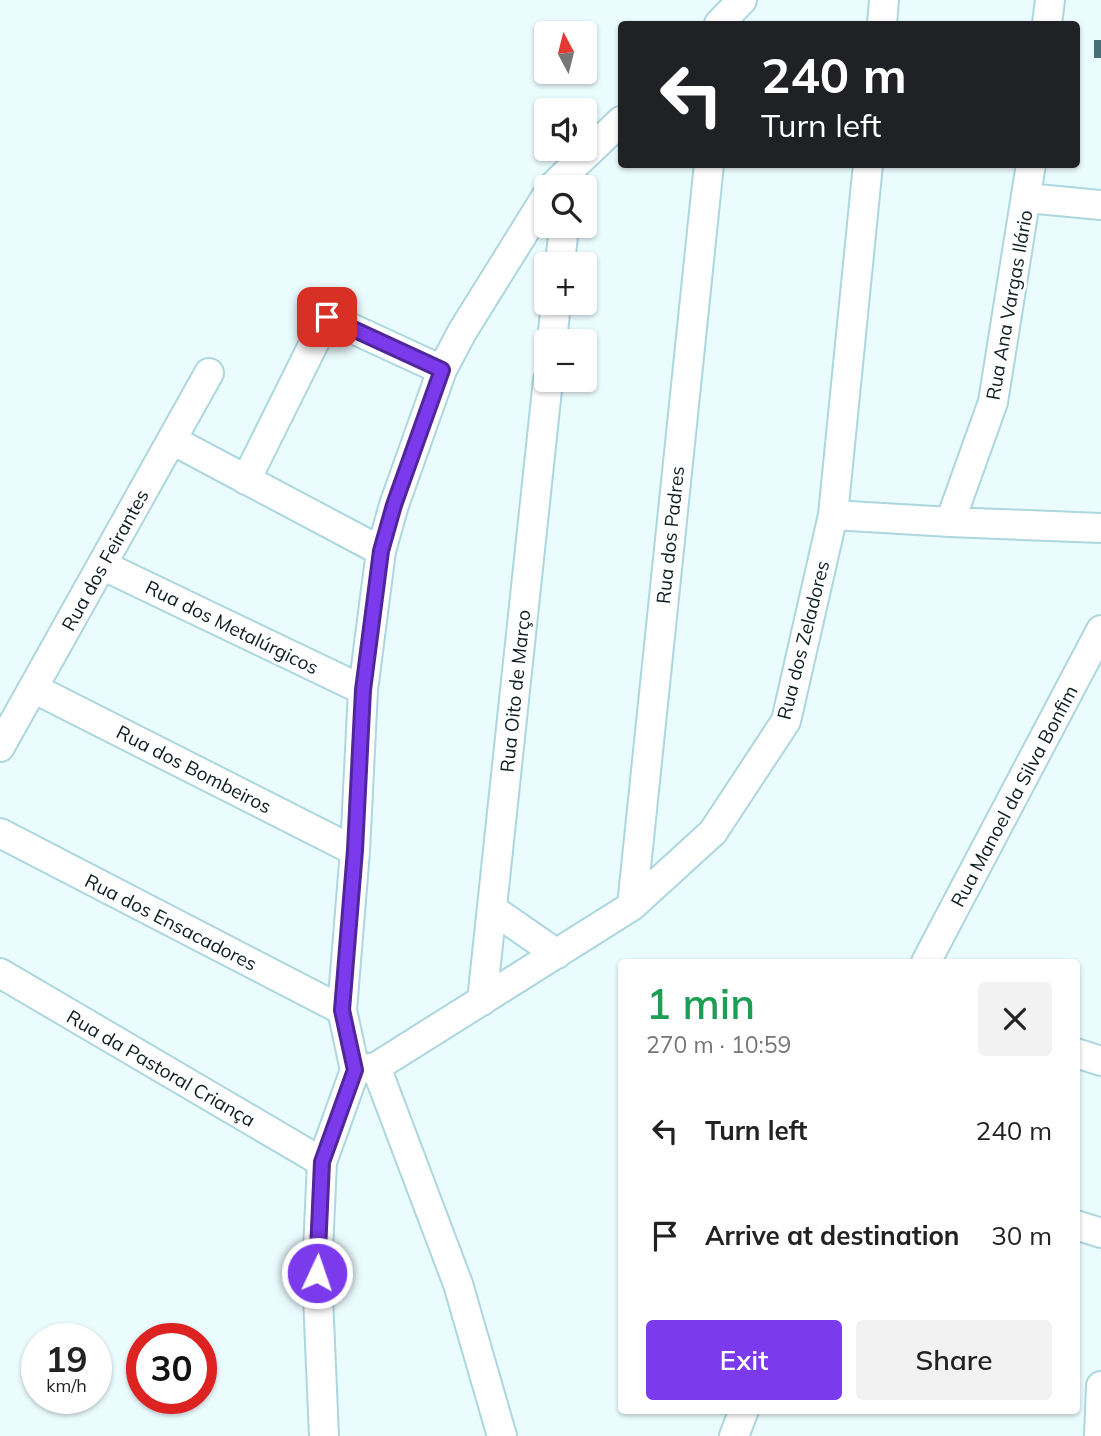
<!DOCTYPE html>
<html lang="en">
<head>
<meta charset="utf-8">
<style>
	:root { --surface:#fff; --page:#f2f2f2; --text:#222; --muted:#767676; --accent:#7c3aed }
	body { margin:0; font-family:Mulish,sans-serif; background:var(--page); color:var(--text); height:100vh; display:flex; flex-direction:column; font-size:26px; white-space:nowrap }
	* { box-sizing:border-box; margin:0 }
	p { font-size:23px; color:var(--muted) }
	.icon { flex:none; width:38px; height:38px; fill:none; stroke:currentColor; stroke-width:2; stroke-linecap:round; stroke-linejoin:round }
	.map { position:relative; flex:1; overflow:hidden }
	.sheet { position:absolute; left:618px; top:959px; width:462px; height:455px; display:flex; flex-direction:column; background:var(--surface); border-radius:7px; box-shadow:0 2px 5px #0004 }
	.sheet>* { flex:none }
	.guide { position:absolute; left:618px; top:21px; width:462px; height:147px; border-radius:7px; box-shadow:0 2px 5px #0004; background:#202124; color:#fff; overflow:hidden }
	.needle { width:46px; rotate:353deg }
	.controls { position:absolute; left:534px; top:21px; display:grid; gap:14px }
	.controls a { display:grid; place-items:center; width:63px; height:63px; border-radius:7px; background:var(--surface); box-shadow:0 2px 5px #0004; font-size:35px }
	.speed { position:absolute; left:21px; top:1323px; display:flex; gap:14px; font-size:35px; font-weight:700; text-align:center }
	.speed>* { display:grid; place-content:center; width:91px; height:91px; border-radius:50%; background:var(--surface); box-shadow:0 2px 5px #0004; line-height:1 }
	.speed small { font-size:18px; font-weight:400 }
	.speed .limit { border:10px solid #d22; background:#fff; color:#111 }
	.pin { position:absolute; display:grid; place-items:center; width:60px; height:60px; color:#fff; margin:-30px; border-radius:14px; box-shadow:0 4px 10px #0006 }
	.me { position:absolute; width:77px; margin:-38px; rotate:3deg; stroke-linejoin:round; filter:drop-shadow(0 0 5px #0008) }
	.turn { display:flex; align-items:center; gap:24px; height:147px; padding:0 28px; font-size:32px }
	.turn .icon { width:91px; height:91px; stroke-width:2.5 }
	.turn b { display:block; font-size:49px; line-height:60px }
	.round { display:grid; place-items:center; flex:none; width:74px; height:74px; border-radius:7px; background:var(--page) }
	.summary { display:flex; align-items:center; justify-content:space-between; height:119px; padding:0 28px }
	h1 { font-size:42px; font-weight:600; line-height:52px; color:#1e9e55 }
	.button { display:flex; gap:14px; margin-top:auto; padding:14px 28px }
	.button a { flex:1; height:80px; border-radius:7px; background:var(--accent); color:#fff; font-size:28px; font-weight:600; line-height:80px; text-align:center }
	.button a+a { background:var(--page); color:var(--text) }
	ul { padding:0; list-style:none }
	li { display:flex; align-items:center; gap:21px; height:105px; padding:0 28px }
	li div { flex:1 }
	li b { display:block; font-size:26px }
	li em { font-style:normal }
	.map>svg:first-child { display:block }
	.building { fill:#476f76 }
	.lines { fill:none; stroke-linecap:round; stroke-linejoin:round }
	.street-casing { stroke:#acd7df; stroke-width:32 }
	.street { stroke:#fff; stroke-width:28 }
	.route-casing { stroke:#51269a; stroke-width:18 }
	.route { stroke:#7c3aed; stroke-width:12 }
	.labels { text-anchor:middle; stroke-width:6; stroke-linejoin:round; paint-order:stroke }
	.street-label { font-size:19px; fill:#0c1c1f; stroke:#fff }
</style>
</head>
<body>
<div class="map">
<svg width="1101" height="1436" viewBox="0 0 1101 1436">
	<rect width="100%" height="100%" fill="#ebfcff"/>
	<path class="building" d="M1094 40H1101V58H1094Z"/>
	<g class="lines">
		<g class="street-casing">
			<path id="street" d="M719 24 742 0
				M882 24 884 0
				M1047 24 1050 0
				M552 187 621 121
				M1027 198 1101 205
				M560 264 564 226
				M552 341 556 303
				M172 440 381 551
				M246 480 327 317 442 370
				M833 515 950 522 1101 528
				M950 522 993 402 1031 164
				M102 565 363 690
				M33 688 355 851
				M0 747 209 373
				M0 833 342 1010
				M632 906 709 164
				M492 909 557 954
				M926 962 1101 630
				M0 973 322 1162
				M482 1001 548 380
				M1076 1053 1101 1061
				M376 1067 458 1284 502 1436
				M355 1070 376 1067 632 906 713 832 786 721 833 515 868 164
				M1076 1225 1101 1233
				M324 1436 317 1273 322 1162 355 1070 342 1010 355 851 363 690 381 551 394 505 442 370 462 332 546 197
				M734 1436 744 1410
				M1099 1436 1101 1386"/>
		</g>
		<use href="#street" class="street"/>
	</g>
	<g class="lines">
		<g class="route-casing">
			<path id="route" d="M317 1273 322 1162 355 1070 342 1010 355 850 363 690 381 551 394 505 442 370 327 317"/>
		</g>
		<use href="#route" class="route"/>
	</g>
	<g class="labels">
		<g class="street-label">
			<text transform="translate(1009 305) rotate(-80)" y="7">Rua Ana Vargas Ilário</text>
			<text transform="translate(670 535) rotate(-84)" y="7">Rua dos Padres</text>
			<text transform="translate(105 560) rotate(-61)" y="7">Rua dos Feirantes</text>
			<text transform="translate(232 627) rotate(26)" y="7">Rua dos Metalúrgicos</text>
			<text transform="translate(803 640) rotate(-76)" y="7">Rua dos Zeladores</text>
			<text transform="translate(515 691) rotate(-84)" y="7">Rua Oito de Março</text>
			<text transform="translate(194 769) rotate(27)" y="7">Rua dos Bombeiros</text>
			<text transform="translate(1014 796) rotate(-62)" y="7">Rua Manoel da Silva Bonfim</text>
			<text transform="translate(171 922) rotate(27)" y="7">Rua dos Ensacadores</text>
			<text transform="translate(161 1068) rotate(30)" y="7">Rua da Pastoral Criança</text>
		</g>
	</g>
</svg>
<div class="controls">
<a><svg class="needle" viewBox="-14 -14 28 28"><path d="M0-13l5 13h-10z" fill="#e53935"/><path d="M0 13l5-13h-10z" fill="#767676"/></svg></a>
<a><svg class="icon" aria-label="sound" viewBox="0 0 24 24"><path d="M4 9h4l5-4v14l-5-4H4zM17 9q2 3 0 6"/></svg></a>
<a><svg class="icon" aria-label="search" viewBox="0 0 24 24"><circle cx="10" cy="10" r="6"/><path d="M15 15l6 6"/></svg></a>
<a>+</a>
<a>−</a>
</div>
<div class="speed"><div>19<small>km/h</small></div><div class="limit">30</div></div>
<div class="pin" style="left:327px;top:317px;background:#d93025"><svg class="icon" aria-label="arrive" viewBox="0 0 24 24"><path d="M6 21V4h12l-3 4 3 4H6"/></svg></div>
<svg class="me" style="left:317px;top:1273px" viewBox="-20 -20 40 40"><circle r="17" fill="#7c3aed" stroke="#fff" stroke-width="3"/><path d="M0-11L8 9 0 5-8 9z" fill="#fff"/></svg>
<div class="guide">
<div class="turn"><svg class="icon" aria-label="left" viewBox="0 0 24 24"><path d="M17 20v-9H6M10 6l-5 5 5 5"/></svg><div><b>240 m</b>Turn left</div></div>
</div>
<section class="sheet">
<div class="summary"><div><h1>1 min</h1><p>270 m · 10:59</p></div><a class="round"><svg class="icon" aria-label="close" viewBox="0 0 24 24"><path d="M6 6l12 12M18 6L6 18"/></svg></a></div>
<ul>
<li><svg class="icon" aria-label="left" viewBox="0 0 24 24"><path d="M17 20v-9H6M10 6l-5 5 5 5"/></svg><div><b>Turn left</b></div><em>240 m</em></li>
<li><svg class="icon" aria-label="arrive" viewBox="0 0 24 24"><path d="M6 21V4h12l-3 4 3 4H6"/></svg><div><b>Arrive at destination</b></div><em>30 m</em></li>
</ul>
<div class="button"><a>Exit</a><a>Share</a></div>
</section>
</div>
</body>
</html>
